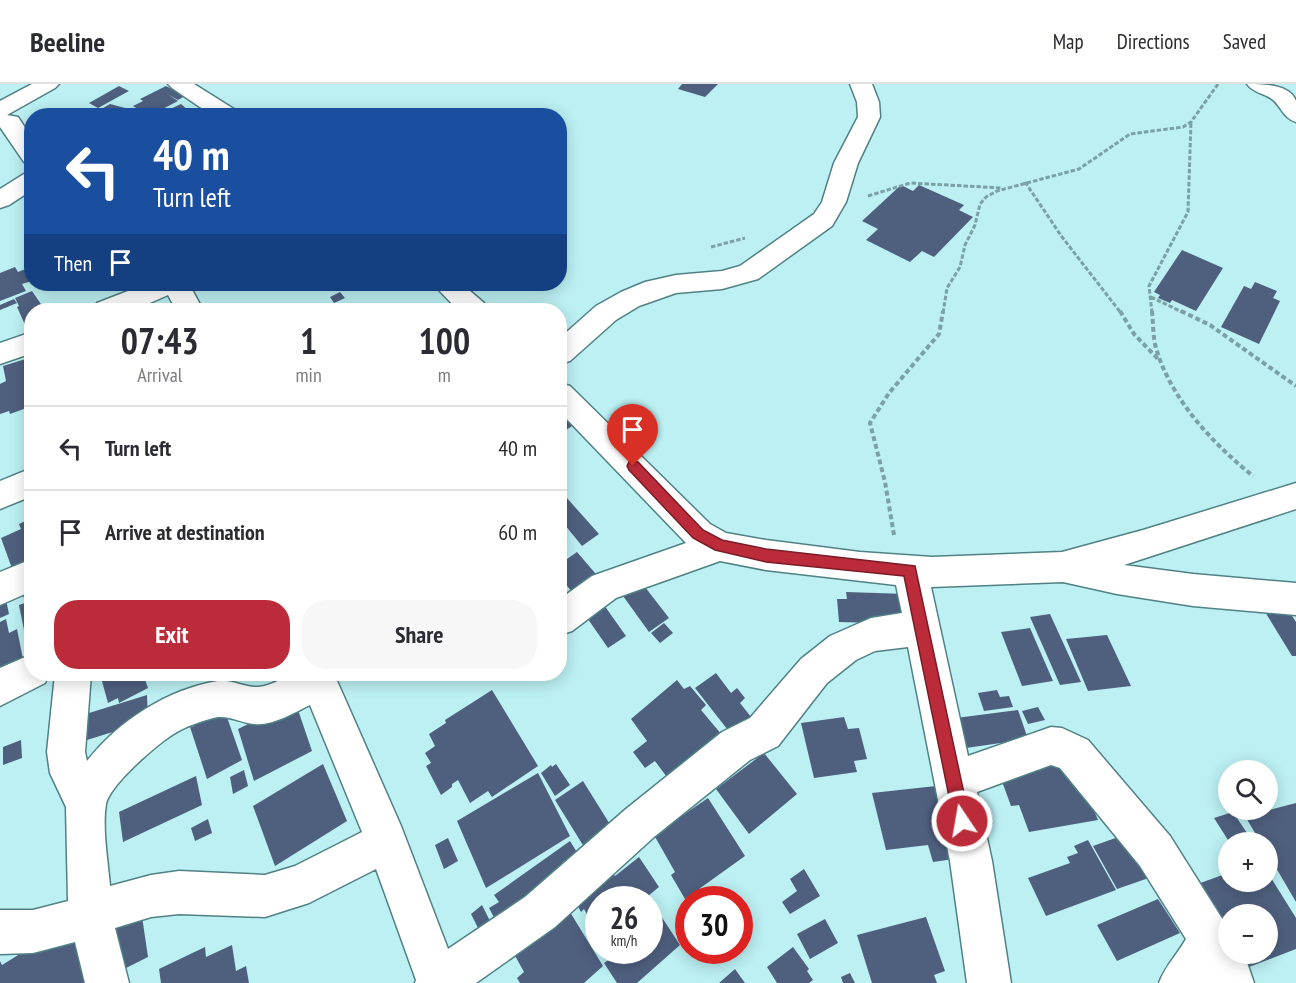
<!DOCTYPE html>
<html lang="en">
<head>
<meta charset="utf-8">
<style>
	:root { --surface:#fff; --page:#f7f7f7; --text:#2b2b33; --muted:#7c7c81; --line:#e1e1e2; --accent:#bb2b3a }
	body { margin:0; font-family:"PT Sans Narrow",sans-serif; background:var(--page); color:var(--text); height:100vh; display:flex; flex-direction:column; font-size:22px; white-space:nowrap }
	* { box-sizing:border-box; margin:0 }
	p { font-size:20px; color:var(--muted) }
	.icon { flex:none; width:33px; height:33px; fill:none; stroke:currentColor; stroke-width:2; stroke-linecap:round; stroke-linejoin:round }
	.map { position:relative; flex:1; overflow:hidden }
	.sheet { position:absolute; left:24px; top:219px; width:543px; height:378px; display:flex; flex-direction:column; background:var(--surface); border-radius:24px; box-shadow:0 3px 15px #0003 }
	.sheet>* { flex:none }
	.guide { position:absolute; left:24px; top:24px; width:543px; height:183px; border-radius:24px; box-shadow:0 3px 15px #0003; background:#1a4fa0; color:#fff; overflow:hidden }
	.controls { position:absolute; left:1218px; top:676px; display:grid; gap:12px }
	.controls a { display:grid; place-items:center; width:60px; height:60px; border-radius:50%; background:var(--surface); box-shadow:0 3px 15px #0003; font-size:30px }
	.speed { position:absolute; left:585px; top:802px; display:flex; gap:12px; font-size:30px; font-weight:700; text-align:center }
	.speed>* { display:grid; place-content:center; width:78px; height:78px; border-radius:50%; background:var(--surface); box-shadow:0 3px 15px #0003; line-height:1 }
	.speed small { font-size:15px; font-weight:400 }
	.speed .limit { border:9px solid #d22; background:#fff; color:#111 }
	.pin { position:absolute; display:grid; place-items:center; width:51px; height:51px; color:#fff; margin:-62px -26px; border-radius:50% 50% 50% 0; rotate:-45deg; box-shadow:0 0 6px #0007 }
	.pin .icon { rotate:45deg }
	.me { position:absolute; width:66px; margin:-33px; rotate:348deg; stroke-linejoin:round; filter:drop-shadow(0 0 4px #0008) }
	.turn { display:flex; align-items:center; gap:21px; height:126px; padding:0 30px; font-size:27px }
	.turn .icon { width:78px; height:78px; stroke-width:2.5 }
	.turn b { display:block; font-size:42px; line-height:51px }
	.then { display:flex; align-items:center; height:57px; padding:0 30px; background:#0003; gap:12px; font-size:22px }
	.eta { display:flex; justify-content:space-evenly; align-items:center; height:102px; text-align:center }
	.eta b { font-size:36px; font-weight:700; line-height:42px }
	.button { display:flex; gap:12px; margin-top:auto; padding:12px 30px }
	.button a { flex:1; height:69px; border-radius:24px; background:var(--accent); color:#fff; font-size:24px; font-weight:700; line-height:69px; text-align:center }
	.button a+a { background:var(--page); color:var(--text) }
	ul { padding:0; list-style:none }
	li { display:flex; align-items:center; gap:18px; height:84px; padding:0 30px; border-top:2px solid var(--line) }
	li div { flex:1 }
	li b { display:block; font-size:22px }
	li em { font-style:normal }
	header { display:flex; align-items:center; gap:36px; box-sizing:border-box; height:84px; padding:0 30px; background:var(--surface); border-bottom:2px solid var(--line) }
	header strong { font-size:28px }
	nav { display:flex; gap:33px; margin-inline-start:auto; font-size:21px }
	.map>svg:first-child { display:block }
	.building { fill:#4f607f }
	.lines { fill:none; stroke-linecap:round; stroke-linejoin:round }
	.minor-casing { stroke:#508185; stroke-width:3 }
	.path-far1 { stroke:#7ba1a4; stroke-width:3; stroke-dasharray:4.5 2; stroke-linecap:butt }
	.path { stroke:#7ba1a4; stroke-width:4; stroke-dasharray:5 3; stroke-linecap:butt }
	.minor { fill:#fff; fill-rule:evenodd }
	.route { fill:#bb2b3a; stroke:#7a1c26; stroke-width:1.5 }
</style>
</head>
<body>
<header>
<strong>Beeline</strong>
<nav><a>Map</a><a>Directions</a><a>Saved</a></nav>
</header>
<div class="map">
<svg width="1296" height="899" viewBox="0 0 1296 899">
	<rect width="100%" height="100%" fill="#bcf0f3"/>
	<path class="building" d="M682 0H718L705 13 678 5Z
		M119 2 129 7 98 24 89 19Z
		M166 2 185 12 178 16 169 11 178 17 149 32 133 22 143 17 140 15Z
		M110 20 129 25 140 32H112L98 27Z
		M181 20 188 26 176 32H155Z
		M82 26 90 32H60L70 27 74 29Z
		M901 101 913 107 919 101 964 121 959 126 973 133 934 173 922 167 910 178 866 156 878 145 862 137Z
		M1182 166 1223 184 1196 227 1172 216 1170 219 1158 214 1160 211 1154 208Z
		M15 183 18 188 28 184 32 197 22 200 26 207 0 217V189Z
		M1255 198 1277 207 1273 214 1280 217 1259 260 1221 243 1244 202 1251 205Z
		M32 207 45 226H32V246L29 242 26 243 17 223 19 222 15 214Z
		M340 208 345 214 334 219 330 213Z
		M14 215 17 219 0 226V221Z
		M32 273V322L10 330 9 327 0 330V300L6 297 3 282Z
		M560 330 572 342 560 350Z
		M566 413 599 450 582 462 560 435V418Z
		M32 434V481L14 490 1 454 21 445 19 440Z
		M577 468 601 496 576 513 560 493V480Z
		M32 492V570L29 571 19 521 25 519 20 498Z
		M638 494 669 534 649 548 618 505Z
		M4 506 9 530 0 534V507Z
		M846 508 907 510 911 540 839 538 837 515H847Z
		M599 514 626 552 608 564 581 525Z
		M1281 515 1296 538V572H1292L1259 518Z
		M1050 530 1081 598 1060 601 1030 533Z
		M6 535 9 549 17 545 24 580 0 591V538Z
		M664 539 673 549 660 559 651 549Z
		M1030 544 1053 597 1022 602 1001 548Z
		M1107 551 1131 602 1088 607 1066 555Z
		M716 589 731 609 737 604 745 614 740 619 759 643 738 659 695 604Z
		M100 590H143L148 604 119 619 118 614 108 619Z
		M677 596 684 605 690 602 706 621 701 626 738 670 678 708 655 677 645 684 633 668 647 657 631 635Z
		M492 606 538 682 492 713 488 707 470 719 458 696 452 700V703L441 711 426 682 431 679 425 669 435 662 429 650 446 639 445 636Z
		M997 606 1000 613 1009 612 1013 623 984 627 978 609Z
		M147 611 148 637 71 661 73 634Z
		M221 616 242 676 207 695 190 643 194 642 191 632Z
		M295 617 312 667 254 697 238 645Z
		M1038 623 1045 636 1028 640 1022 627Z
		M1018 626 1028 655 966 664 956 634Z
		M844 633 848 645 859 644 867 675 854 677 857 688 814 694 801 639Z
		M21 656 22 674 3 681V663Z
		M764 669 797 710 749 750 716 705Z
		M1030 673 1072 676 1098 736 1029 748 1019 721 1011 722 1000 692Z
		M323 680 347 737 275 782 253 722Z
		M556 680 570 701 555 712 541 689 551 681 552 683Z
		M244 686 248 702 233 710 230 693Z
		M538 689 570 752 486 804 457 737Z
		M196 692 202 721 123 758 119 728Z
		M583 697 621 758 594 779 555 716Z
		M936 702 961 774 933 778 928 761 886 766 872 709Z
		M708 714 745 772 685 815 671 791 675 788 654 751Z
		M1296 719V818L1268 770V759H1261L1245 732Z
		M1233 728 1247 749 1228 756 1214 734Z
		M208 735 212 749 195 757 191 744Z
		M1138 746 1163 789 1117 805 1093 762Z
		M448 754 458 777 444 785 435 761Z
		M1088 756 1116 806 1046 832 1028 794 1070 779 1067 773 1078 769 1074 762Z
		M570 757 588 786 501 847 489 824 499 818 494 811Z
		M639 773 659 803 648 812 680 861 637 899H617L604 879 613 873 609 867H650V816H598V849L584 825 581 828 571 810 608 782 615 792Z
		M804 785 820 812 790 830 782 818 797 807 790 795Z
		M1228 789V798H1268V789L1296 834V865L1241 886 1231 870H1268V831H1228V865L1192 802Z
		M562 815 603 882 584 899H520L517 894 524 888 508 859Z
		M1158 815 1180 849 1117 877 1097 841Z
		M140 819 148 873 110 892 104 837Z
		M482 821 491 839 480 848 471 830Z
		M926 833 945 887 934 891 937 899H872L857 851Z
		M743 834 752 845 740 858V838Z
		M825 835 838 859 810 875 797 850Z
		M75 836 100 899H0V877L2 881Z
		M232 861 236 887 246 882 249 899H161L159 885 205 863 206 873Z
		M793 863 809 885 807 887 813 896 809 899H777L767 883Z
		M708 867H733L722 877 717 871 713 874Z
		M735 885 745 899H719Z
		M850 889 855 899H843L841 893Z"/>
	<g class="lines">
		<g class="minor-casing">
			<path id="minor" d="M32 0H59L55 4 7 31 18 33 32 54V80L24 78 0 43V17Z
				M168 0H194L237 27 240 32H213L172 4Z
				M850 0H872L879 18 880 33 858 79 846 118 832 142 758 195 722 205 676 209 639 222 616 236 570 277 560 280V254L596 222 621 208 645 198 676 191 722 187 740 182 814 130 822 118 834 79 858 33 857 18Z
				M1247 0C1263 0 1290 0 1296 17 1296 23 1296 32 1296 38 1283 34 1282 23 1272 15 1264 9 1253 9 1247 0Z
				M32 88V106L9 121 0 124V105L24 90Z
				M146 200H189L203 226H176L168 211 134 226H93L97 219Z
				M433 200H462L484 219 488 226H458Z
				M32 248V269L0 280V259Z
				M560 299 570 302 710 440 726 449 766 456 860 468 932 473 1062 468 1143 446 1296 399V425L1124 481 1193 490 1296 499V531L1193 522 1117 510 1063 498 931 503 968 672 1051 643 1062 644 1088 656 1170 752 1228 844V870H1244L1254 899H1159C1165 882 1177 871 1186 855L1140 782 1060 684 1051 681 977 708 992 777 1011 899H967L950 777 908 563 875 567 856 576 827 599 778 662 750 676 654 753 555 843 476 899H415L416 896 376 785 309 819 265 833 179 830 151 833 115 844 129 899H85L75 858 33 869 0 870V826H33L68 817 66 723 50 689 47 668 55 590H91L85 668 87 677C118 637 168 605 218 597 232 595 245 604 258 603 273 602 283 592 297 590 308 587 322 590 334 590L401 742 448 865 525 813 626 725 722 648 750 634 801 575 830 552 871 534 902 529 896 501 766 486 720 477 616 514 572 547 560 551V515L592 492 686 459 560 328ZM310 621 362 748 295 782 265 791 179 787 151 791 110 802C108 778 102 744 106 720 110 701 155 662 172 651 184 643 203 636 218 633 231 632 242 639 254 640 273 642 293 629 310 621Z
				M32 384V412L0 425V397Z
				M32 475V507L0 521V488Z
				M32 570V590H49L45 599 0 622V584Z"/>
		</g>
		<path class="path-far1" d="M1025 98 1062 153 1121 229
			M868 112 910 99 1002 104
			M711 163 745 154
			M1151 213 1184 229
			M943 229 947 204 960 183 965 161 975 141 980 120 986 113 997 107 1079 85 1130 50 1183 43 1191 38 1218 0
			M1152 229 1149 202 1188 128 1191 37"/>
		<path class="path" d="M1120 227 1134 250 1159 276
			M1152 227C1153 238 1153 249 1155 260 1168 312 1212 359 1253 392
			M1181 227 1210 241 1296 302
			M894 451 885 398 870 339 889 309 939 250 943 227"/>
		<use href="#minor" class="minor"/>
	</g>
	<path class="route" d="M633 377 638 378 703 446 722 456 766 465 915 482 970 737 968 743 962 745 956 743 954 737 904 492 766 478 715 466 693 454 629 386 627 382 629 378Z"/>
</svg>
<div class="controls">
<a><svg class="icon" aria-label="search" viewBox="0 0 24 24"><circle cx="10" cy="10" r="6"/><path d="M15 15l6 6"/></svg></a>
<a>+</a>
<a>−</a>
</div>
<div class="speed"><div>26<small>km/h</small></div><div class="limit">30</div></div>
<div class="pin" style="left:633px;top:382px;background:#d93025"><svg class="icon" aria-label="arrive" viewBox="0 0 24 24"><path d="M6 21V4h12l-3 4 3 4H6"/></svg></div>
<svg class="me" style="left:962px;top:737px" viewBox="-20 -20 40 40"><circle r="17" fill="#bb2b3a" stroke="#fff" stroke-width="3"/><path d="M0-11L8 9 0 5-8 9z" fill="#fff"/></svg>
<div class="guide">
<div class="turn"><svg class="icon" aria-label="left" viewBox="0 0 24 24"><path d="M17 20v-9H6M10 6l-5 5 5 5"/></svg><div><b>40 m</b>Turn left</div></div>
<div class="then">Then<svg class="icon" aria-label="arrive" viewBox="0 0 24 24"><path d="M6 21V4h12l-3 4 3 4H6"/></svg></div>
</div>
<section class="sheet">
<div class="eta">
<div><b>07:43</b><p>Arrival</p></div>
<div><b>1</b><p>min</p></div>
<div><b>100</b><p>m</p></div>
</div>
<ul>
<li><svg class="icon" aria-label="left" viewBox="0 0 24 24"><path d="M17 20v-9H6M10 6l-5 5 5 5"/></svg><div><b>Turn left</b></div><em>40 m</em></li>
<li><svg class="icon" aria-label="arrive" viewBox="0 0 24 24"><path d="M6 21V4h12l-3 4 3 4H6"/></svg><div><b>Arrive at destination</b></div><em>60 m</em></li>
</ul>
<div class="button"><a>Exit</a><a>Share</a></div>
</section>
</div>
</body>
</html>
